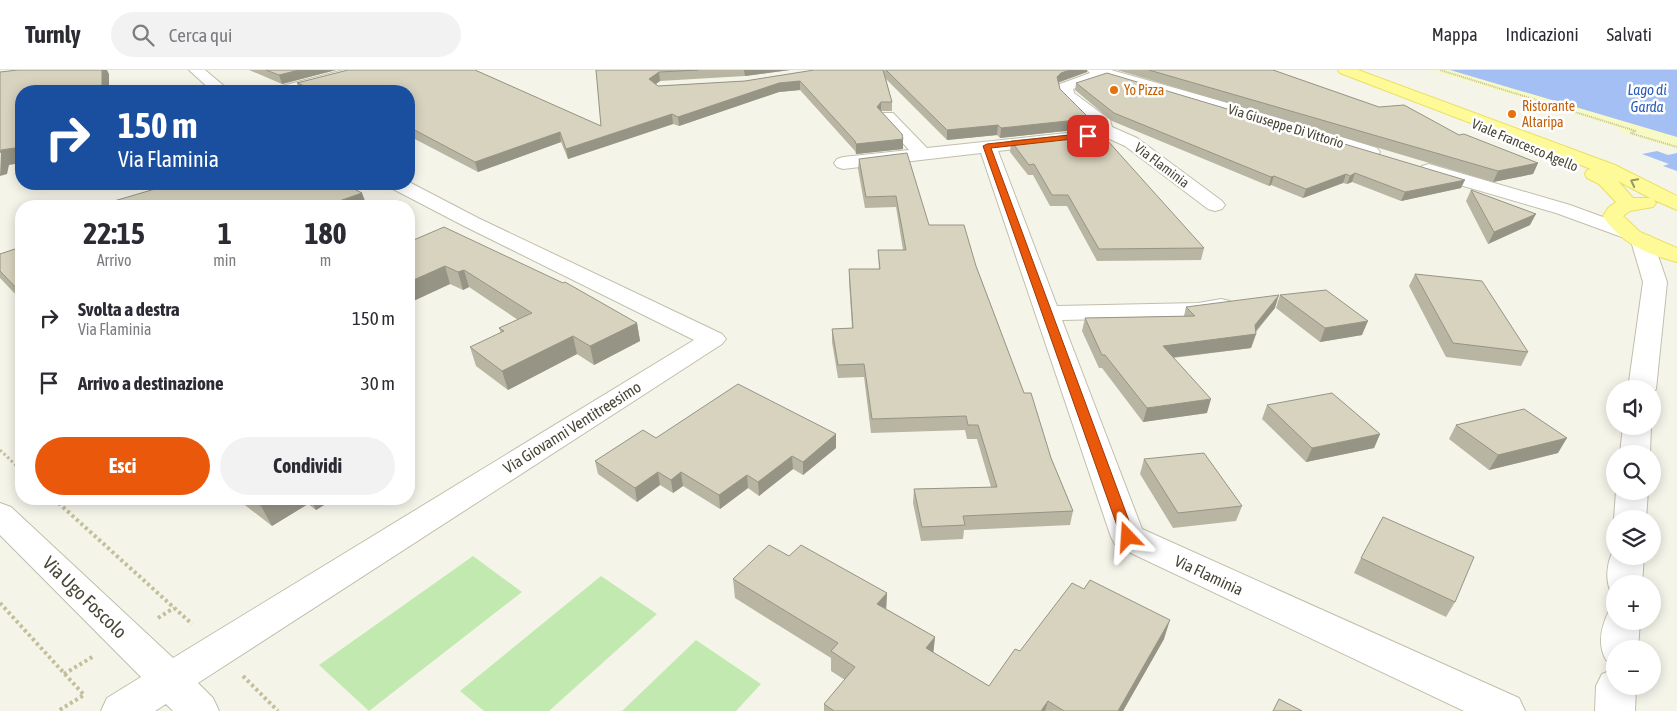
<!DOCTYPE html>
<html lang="it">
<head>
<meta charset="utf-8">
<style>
	:root { --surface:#fff; --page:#f2f2f3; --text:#2b2b33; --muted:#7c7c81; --line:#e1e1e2; --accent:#ea580c }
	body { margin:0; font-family:"Asap Condensed",sans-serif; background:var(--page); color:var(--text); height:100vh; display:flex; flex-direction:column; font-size:19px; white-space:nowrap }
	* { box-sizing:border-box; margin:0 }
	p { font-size:16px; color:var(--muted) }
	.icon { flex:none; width:28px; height:28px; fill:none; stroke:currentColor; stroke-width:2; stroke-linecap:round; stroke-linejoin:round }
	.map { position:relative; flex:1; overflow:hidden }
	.panel { position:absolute; left:15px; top:130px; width:400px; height:305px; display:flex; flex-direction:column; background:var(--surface); border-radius:20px; box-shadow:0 2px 12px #0003 }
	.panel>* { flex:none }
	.banner { position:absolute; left:15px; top:15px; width:400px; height:105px; border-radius:20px; box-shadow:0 2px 12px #0003; background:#1a4fa0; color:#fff; overflow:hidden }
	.buttons { position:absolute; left:1606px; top:310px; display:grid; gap:10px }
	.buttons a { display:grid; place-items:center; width:55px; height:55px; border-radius:50%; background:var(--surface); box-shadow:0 2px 12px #0003; font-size:25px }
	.pin { position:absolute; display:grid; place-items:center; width:42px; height:42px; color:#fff; margin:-21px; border-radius:10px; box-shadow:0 2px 8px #0006 }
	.me { position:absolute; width:55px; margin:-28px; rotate:340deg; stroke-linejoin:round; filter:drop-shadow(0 0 4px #0008) }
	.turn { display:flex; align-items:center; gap:18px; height:105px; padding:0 20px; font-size:22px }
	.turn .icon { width:65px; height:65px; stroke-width:2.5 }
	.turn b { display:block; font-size:35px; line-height:42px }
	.eta { display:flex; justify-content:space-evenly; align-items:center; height:85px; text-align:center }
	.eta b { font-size:30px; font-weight:700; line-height:35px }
	.cta { display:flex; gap:10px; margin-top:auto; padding:10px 20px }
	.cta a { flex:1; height:58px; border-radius:30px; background:var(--accent); color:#fff; font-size:20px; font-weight:700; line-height:58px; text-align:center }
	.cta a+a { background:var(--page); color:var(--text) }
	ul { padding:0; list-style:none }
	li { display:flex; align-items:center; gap:15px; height:65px; padding:0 20px }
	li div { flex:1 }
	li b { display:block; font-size:19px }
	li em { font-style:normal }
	header { display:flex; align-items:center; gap:30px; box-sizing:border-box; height:70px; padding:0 25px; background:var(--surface); border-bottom:1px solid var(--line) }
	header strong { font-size:24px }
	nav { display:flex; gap:28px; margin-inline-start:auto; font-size:18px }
	.search { width:350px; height:45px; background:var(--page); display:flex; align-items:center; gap:12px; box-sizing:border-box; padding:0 18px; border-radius:28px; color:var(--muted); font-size:19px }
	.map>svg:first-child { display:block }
	.green { fill:#c2eab0 }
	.sand { fill:#f8fac4 }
	.water { fill:#a3bff3 }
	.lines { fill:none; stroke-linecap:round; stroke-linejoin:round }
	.minor-casing { stroke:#c1bfab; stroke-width:2 }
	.major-casing { stroke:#e8e063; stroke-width:2 }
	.path-far2 { stroke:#c3bf9b; stroke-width:2; stroke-dasharray:1 1; stroke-linecap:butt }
	.path-far1 { stroke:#c3bf9b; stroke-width:3; stroke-dasharray:2.5 2.5; stroke-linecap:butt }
	.path { stroke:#c3bf9b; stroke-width:4; stroke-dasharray:3 3; stroke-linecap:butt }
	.minor { fill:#fff; fill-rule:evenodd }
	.major { fill:#fffa98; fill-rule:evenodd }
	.wall { fill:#b9b5a3 }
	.shaded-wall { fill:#969485 }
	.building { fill:#d7d3be; stroke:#969485 }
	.oneway { stroke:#9b9763 }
	.route { fill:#ea580c; stroke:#983908 }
	.food-dot { fill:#e8710a; stroke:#fff; stroke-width:2 }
	.labels { text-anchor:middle; stroke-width:5; stroke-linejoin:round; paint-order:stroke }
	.far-food-label { font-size:14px; fill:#c56008; stroke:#fff; text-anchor:start }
	.far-street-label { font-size:14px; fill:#494637; stroke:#fff }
	.far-water-label { font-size:15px; font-style:italic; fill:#2b5bba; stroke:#fff }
	.street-label { font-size:16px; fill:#494637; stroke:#fff }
	.near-street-label { font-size:19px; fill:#494637; stroke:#fff }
</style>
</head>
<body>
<header>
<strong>Turnly</strong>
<div class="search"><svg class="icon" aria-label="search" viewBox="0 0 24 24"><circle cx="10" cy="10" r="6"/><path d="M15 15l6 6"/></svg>Cerca qui</div>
<nav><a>Mappa</a><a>Indicazioni</a><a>Salvati</a></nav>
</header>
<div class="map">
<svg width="1677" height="641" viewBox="0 0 1677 641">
	<rect width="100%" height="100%" fill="#f5f4e9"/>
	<path class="green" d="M473 486 522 522 369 641 319 595Z
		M601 506 657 544 549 641H484L460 621Z
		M696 570 761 614 736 641H622Z"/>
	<path class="sand" d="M1431 0H1450L1677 67V79L1618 61 1623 59Z"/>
	<path class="water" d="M1450 0H1677V67Z
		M1657 81 1668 85 1677 83V101L1663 96 1669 94 1642 84Z"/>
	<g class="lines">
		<g class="minor-casing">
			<path id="minor" d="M189 0H205L230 21H212Z
				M344 0H368L366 3 296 21H271L274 18Z
				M1087 0H1111L1267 44 1377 78 1380 82 1377 86 1371 87 1365 86 1255 50 1106 8 1073 19 1074 23 1110 50 1112 57 1137 68 1222 131 1225 135 1222 139 1215 141 1208 139 1125 76 1103 66 1088 71 998 81 1057 236 1198 233 1221 229 1230 231 1233 236 1230 241 1198 247 1062 250 1142 459 1519 628 1525 641H1464L1116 476 1111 467 981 83 843 99 837 97 834 93 837 89 843 87 909 80 879 46 881 43H893L927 78 1085 61 1096 56 1060 28 1057 17 1060 14 1090 3Z
				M1429 94 1570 135 1633 158 1637 162 1633 166 1626 168 1619 166 1556 143 1422 104 1420 100 1422 96Z
				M409 112 478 148 722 264 726 269 722 274 198 613 213 628 219 641H173L166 634 155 641H101L107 628 141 607 0 465V433L11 437 173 588 694 270 464 156 391 118 388 114H409Z
				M1642 165 1650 166 1653 171 1667 212 1656 319 1652 324V319H1628L1643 212 1631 171 1634 166Z
				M1623 356H1651L1650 384H1620Z
				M1616 421H1648L1646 449H1615V451L1614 449Z
				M1615 477V486H1644L1642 514H1615V525L1612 524C1604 510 1607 491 1615 477Z
				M1615 539V551H1640L1638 579H1615V593L1606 590C1597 574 1601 557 1609 541Z
				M1615 599V616H1636L1635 641H1595L1596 616 1602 604Z"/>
		</g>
		<g class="major-casing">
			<path id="major" d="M1338 0H1358L1615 95 1677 126V140L1654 130 1656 133 1653 137 1630 141 1623 146 1640 162 1677 178V192C1647 184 1620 173 1603 146L1608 138 1616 132 1599 114 1587 108 1585 104 1587 100 1591 99 1340 3ZM1618 111 1650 128H1633Z"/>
		</g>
		<path class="path-far2" d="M1440 0 1636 61 1630 63 1677 77"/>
		<path class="path-far1" d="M0 380 21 400"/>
		<path class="path" d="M54 429 192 554
			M0 533 84 625 58 641
			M158 548 174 538
			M64 604 94 586
			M243 606 278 641"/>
		<use href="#minor" class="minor"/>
		<use href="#major" class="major"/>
	</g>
	<path class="wall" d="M249 0H336L282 14Z
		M348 0H475L601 56 596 0H790L745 6 660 11 656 14 658 16 745 11 814 0H1087V2L1058 13 1060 19 1089 48 1087 58 1084 59 1000 68 997 65 947 70 886 9 892 32V41H881L902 64 903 69V79L856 84 855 81 800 20 779 22 679 56 673 54 568 89 561 72 478 102 409 66V21H300L297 13Z
		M1117 0H1273L1459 65 1538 93 1533 104 1493 112Z
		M1076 13 1461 118 1401 131 1352 112 1347 114 1343 113 1303 128 1271 115 1269 116 1112 51 1075 20Z
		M1011 71 1204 178 1201 190 1097 191 1067 136H1050L1033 105H1028L1010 82Z
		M859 89 929 155 976 196 1024 323 1073 441 1070 455 964 460 963 469 921 471 913 433 914 419 991 417 977 369H967L965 360 871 363 864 307 838 308 832 272V259L852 258 849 211V199H879L878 180H903L896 137 865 138 858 99Z
		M1471 120 1530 155 1488 174 1466 131Z
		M409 172 637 253 640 271 594 295 577 284 508 320 476 296 470 277 501 263 499 258 518 250 469 217 463 220 450 214 409 233Z
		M21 177V230L0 208V184Z
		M1415 204 1528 282 1521 296 1446 287 1409 216Z
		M1280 225 1362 265 1320 272 1276 238Z
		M1186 237 1275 238 1256 262V264L1251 278 1173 288 1207 343 1143 352 1102 298H1099L1082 261 1085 248 1184 246Z
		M1267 335 1380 364 1374 378 1306 392 1262 349Z
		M1456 355 1558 383 1489 400 1449 369Z
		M836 364V378L803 405 793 399 759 426 748 418 720 439 683 416 673 423 660 415 637 432 598 404 595 391 656 368Z
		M1144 389 1242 436 1236 451 1173 458 1140 404Z
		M237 429H334L316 440 308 434 272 456Z
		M789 486 887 523 886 539 935 567 933 582 989 616 1020 581 1164 569 1123 641H824V634L845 610 831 601V588L735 528 733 509Z
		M1361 488 1455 532 1446 547 1354 503Z"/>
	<path class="shaded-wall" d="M102 0H107L109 4V21H102Z
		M299 0H336L282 14 279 5Z
		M744 0H790L745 6Z
		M1070 0H1087V2L1059 12 1056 16 1057 7 1061 3Z
		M659 2 660 11 650 18 649 9Z
		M800 11V20L779 22 679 56 678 47 779 13Z
		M881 32V41L877 37Z
		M672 44 673 54 568 89 566 79Z
		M1089 48 1087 58 1084 59 1000 68 1001 58Z
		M998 55 997 65 947 70V60Z
		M560 62 561 72 478 102 475 92Z
		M903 69V79L856 84V74Z
		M21 77V93L9 95 7 104 0 106 1 80Z
		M1538 93 1533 104 1493 112 1498 101Z
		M1355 103 1352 112 1347 114 1350 106Z
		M1346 104 1343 113 1303 128 1306 119Z
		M1274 106 1271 115 1269 116 1271 107Z
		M1465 110 1461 118 1401 131 1405 122Z
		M362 123 367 136H325Z
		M1536 144 1530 155 1488 174 1494 162Z
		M445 196 450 214 409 233V212Z
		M464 200 469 217 463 220 458 202Z
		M1279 225 1275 238 1253 264H1256L1251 278 1159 289 1163 276 1255 255Z
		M1368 251 1362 265 1320 272 1325 258Z
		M637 253 640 271 594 295 590 276Z
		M573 266 577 284 508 320 502 301Z
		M1211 329 1207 343 1143 352 1147 338Z
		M836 364V378L803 405V392Z
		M1380 364 1374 378 1306 392 1312 378Z
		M1567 368 1558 383 1489 400 1498 385Z
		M792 386 793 399 759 426 758 412Z
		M658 402 660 415 637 432 635 418Z
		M681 402 683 416 673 423 671 410Z
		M747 405 748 418 720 439 719 425Z
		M273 429H305L308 434 272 456 261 436Z
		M311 429H334L316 440Z
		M887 523 886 542 877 534Z
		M1170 550 1164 569 1123 641H1118Z
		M935 567 933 586 926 578Z
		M1048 631 1045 641H1041Z"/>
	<path class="building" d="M18 0H102V21H21V77L1 80 0 83V2Z
		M266 0H299L279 5Z
		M348 0H475L601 56 596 0H698L659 2 649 9 658 16 745 11 814 0H883L892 32H881L877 37 902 64 903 69 856 74 855 71 800 11 779 13 678 47 672 44 566 79 560 62 475 92 409 57V21H328L323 19 317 21 297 13Z
		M886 0H1070L1061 3 1057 7 1060 19 1089 48 1086 49 1001 58 998 55 947 60Z
		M1149 0H1273L1379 37 1404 35 1459 65 1464 64 1538 93 1498 101Z
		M1107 3 1465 110 1405 122 1355 103 1350 106 1346 104 1306 119 1274 106 1271 107 1114 43 1076 13Z
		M1098 60 1204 178 1099 179 1068 125H1052L1034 94 1029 95 1011 71 1090 63Z
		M907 83 929 155H964L976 196 1024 323H1031L1051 388 1073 441 963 446 965 455 922 457 914 419 997 417 978 355H968L966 346 872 349 864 294 838 295 832 259 853 258 849 199H880L878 180H906L896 126 866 127 859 89Z
		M172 114H344L362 123 325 136H97Z
		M1471 120 1536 144 1494 162Z
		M444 157 563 213 565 212 637 253 590 276 573 266 502 301 470 277 504 261 499 258 532 243 464 200 458 202 445 196 409 212V172Z
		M21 177V223L0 201V184Z
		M1415 204 1482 211 1528 282 1453 273Z
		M1326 220 1368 251 1325 258 1280 225Z
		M1279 225 1255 255 1256 264 1163 276 1211 329 1147 338 1105 285H1102L1085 248 1195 246 1186 237Z
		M738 314 836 364 803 392 792 386 758 412 747 405 719 425 681 402 671 410 658 402 635 418 595 391 643 360 656 368Z
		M1332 323 1380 364 1312 378 1267 335Z
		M1524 339 1567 368 1498 385 1456 355Z
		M1204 383 1242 436 1178 443 1144 389Z
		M252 429H273L261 436Z
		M1383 447 1474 487 1455 532 1361 488Z
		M769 475 789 486 801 475 887 523 877 534 935 567 926 578 989 616 1015 579 1020 581 1072 513 1084 519 1090 510 1170 550 1118 641H1064L1048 631 1041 641H834L824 634 855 597 831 581 838 573 733 509Z
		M1279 629 1302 641H1273Z"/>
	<defs><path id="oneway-chevron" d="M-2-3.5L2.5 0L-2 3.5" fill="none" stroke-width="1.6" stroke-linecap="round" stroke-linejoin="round" transform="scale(1.25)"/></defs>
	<use class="oneway" href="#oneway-chevron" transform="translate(1634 112) rotate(-153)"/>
	<path class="route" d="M1088 63 1092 66 1091 67 991 78 1135 467 1133 471H1123L1121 467 983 76 987 74Z"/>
	<g class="food-dot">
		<circle cx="1114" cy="20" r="5"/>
		<circle cx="1512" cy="44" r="5"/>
	</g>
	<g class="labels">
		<g class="far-food-label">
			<text x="1124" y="25">Yo Pizza</text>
			<text x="1522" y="41">Ristorante<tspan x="1522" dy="16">Altaripa</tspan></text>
		</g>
		<g class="far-street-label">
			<text transform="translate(1286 56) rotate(17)" y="5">Via Giuseppe Di Vittorio</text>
			<text transform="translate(1525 75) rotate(23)" y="5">Viale Francesco Agello</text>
			<text transform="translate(1162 95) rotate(37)" y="5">Via Flaminia</text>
		</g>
		<g class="far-water-label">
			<text x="1647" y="25">Lago di<tspan x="1647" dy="17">Garda</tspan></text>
		</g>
		<g class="street-label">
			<text transform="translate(572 357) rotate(-32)" y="6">Via Giovanni Ventitreesimo</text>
			<text transform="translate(1209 505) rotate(25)" y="6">Via Flaminia</text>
		</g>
		<g class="near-street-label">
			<text transform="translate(85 527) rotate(44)" y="7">Via Ugo Foscolo</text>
		</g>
	</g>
</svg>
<div class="buttons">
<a><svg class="icon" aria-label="sound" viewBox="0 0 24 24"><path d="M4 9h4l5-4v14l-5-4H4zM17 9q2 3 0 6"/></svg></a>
<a><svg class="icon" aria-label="search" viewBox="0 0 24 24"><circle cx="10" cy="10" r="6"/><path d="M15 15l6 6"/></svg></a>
<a><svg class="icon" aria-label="layers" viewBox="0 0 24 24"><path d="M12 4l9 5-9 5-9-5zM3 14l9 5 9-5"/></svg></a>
<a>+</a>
<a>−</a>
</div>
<div class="pin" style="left:1088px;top:66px;background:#d93025"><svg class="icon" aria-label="arrive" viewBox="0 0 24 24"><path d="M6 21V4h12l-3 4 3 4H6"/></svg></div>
<svg class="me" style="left:1128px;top:467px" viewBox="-20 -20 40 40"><path d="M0-17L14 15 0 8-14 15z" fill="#ea580c" stroke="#fff" stroke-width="4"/></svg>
<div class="banner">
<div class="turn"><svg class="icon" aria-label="right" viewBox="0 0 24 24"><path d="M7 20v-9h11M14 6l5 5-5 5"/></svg><div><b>150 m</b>Via Flaminia</div></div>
</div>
<section class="panel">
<div class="eta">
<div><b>22:15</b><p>Arrivo</p></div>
<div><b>1</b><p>min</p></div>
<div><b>180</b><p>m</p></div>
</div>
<ul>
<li><svg class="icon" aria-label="right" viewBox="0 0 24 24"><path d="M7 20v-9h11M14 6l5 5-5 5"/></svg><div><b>Svolta a destra</b><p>Via Flaminia</p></div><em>150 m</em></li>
<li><svg class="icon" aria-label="arrive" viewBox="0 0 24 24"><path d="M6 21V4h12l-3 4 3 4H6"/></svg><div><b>Arrivo a destinazione</b></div><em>30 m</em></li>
</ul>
<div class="cta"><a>Esci</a><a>Condividi</a></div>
</section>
</div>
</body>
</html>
